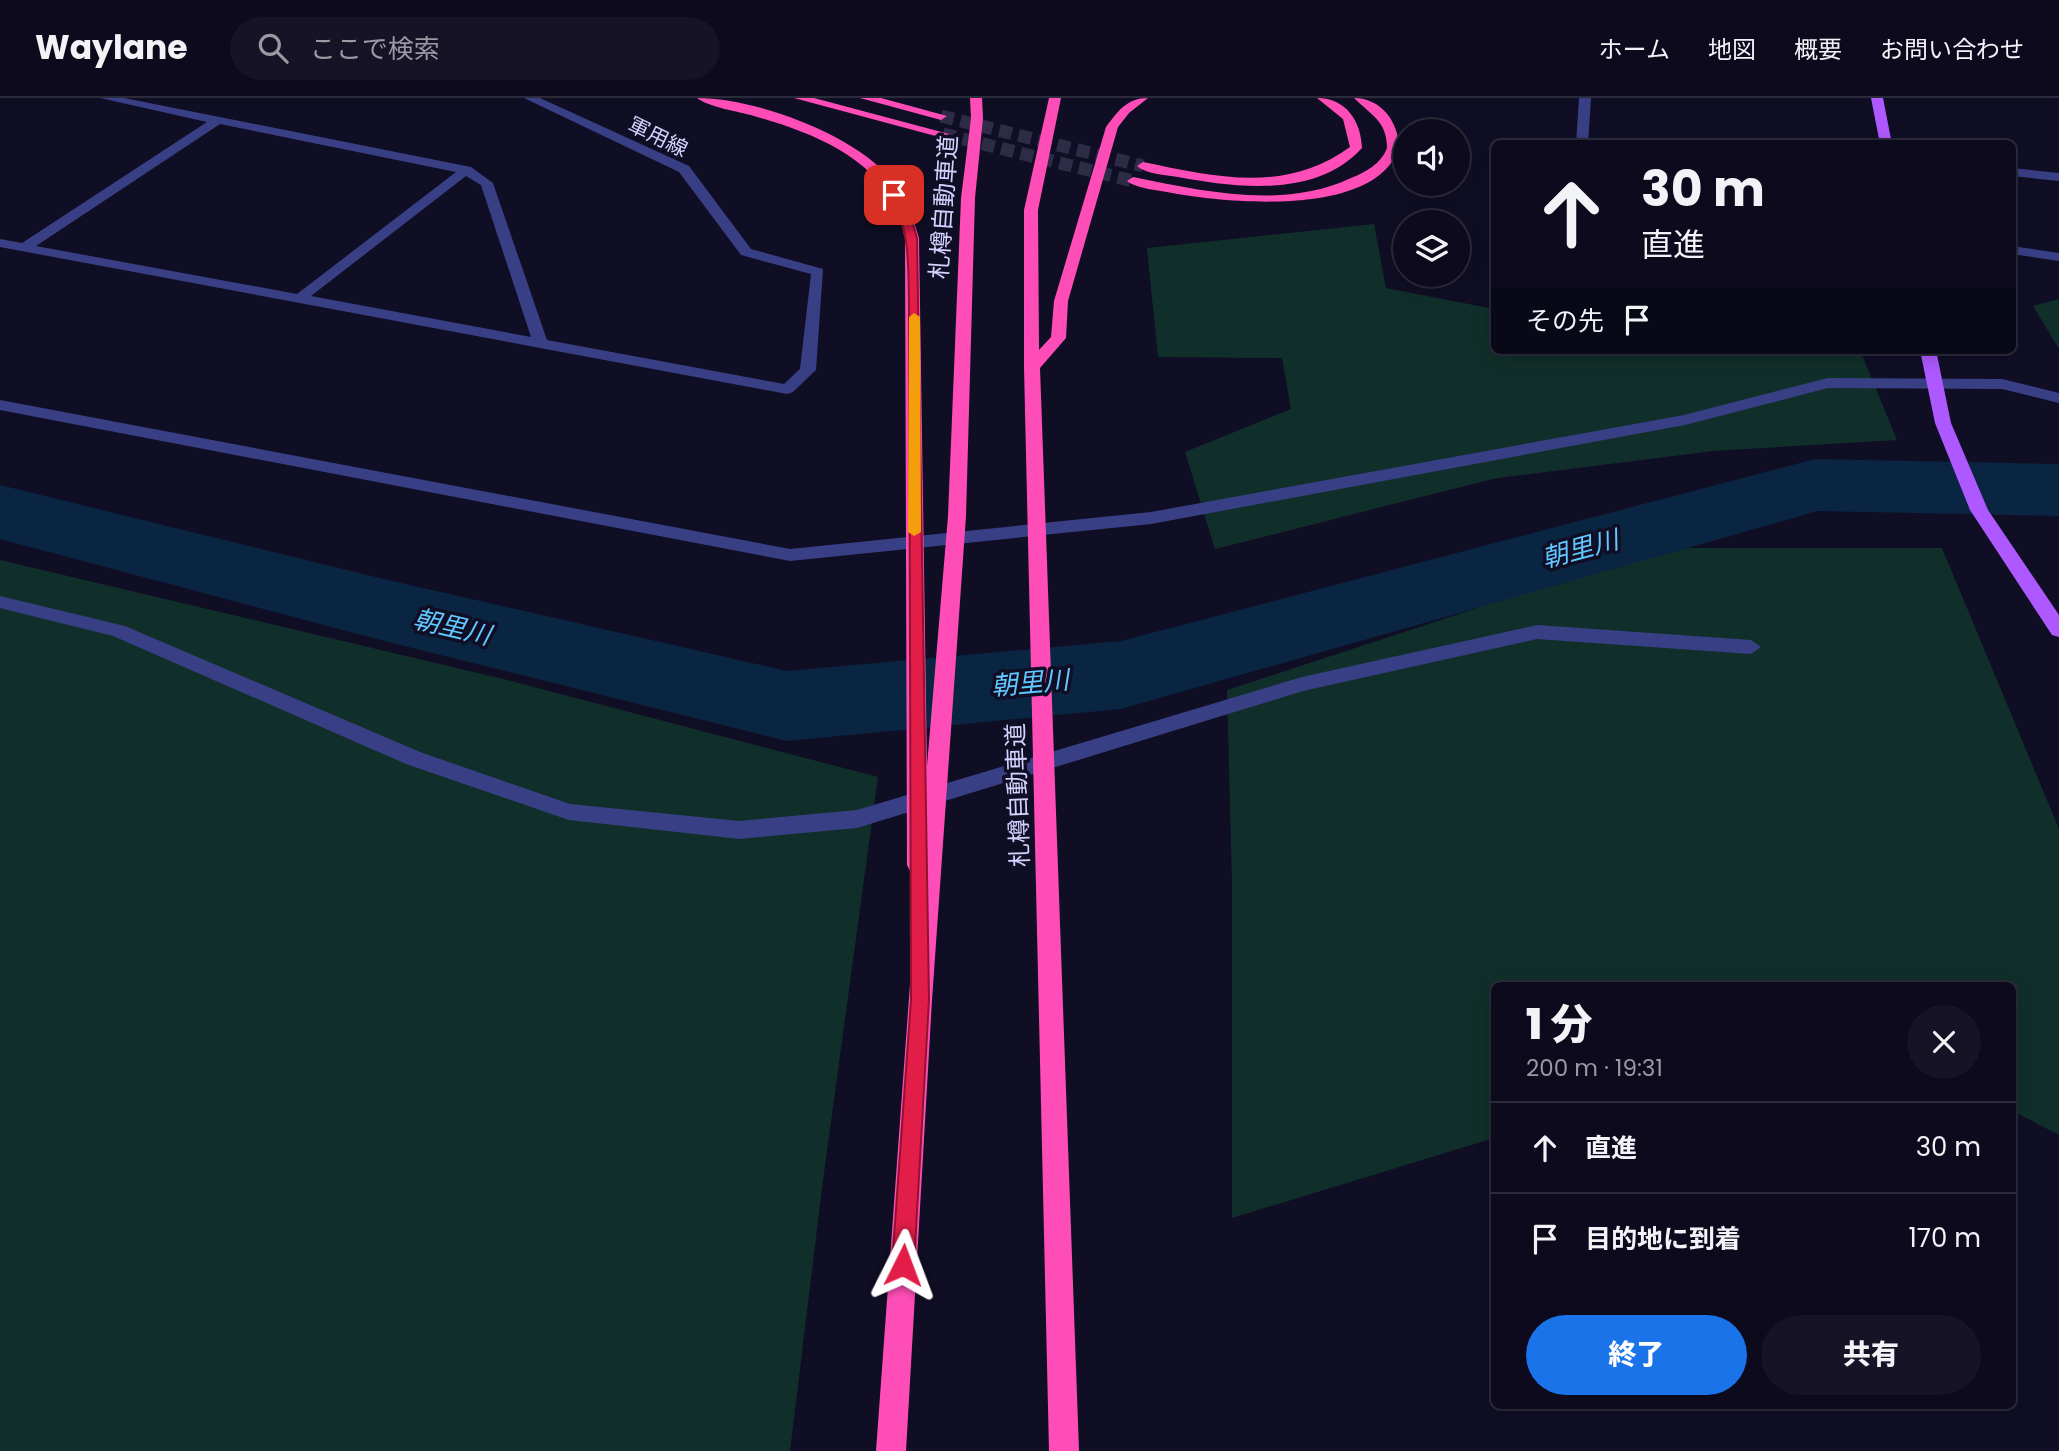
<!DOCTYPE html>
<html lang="ja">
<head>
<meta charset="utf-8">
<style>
	:root { --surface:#0c0a1c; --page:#151325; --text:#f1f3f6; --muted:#9a9aa3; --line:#2c2b3b; --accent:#1a73e8 }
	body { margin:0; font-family:Poppins,"Noto Sans JP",sans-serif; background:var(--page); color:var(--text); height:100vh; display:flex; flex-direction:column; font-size:26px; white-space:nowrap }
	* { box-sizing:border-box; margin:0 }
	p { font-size:23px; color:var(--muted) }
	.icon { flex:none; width:38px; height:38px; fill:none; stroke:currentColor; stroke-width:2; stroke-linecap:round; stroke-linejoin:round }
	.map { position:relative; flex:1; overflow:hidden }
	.details { position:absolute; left:1491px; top:884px; width:525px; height:427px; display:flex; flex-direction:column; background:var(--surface); border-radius:10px; box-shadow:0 4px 18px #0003,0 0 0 2px var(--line) }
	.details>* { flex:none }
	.hud { position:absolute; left:1491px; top:42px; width:525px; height:214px; border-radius:10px; box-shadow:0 4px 18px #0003,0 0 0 2px var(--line); background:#0c0a1c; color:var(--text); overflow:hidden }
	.buttons { position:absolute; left:1393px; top:21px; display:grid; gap:14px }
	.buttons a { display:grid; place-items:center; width:77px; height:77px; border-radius:50%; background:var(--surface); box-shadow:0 4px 18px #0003,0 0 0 2px var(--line); font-size:35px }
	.pin { position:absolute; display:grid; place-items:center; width:60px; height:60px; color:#fff; margin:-30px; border-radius:14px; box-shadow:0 4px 10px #0006 }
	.me { position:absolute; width:77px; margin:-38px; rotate:3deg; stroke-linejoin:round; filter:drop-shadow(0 0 5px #0008) }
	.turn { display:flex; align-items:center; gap:24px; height:147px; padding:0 35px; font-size:32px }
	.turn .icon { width:91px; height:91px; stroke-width:2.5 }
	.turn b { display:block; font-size:49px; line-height:60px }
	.then { display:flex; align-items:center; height:66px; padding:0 35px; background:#0003; gap:14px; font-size:26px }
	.round { display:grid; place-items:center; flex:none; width:74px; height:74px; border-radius:37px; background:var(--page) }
	.headline { display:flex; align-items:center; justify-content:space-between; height:119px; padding:0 35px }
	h1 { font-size:42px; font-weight:800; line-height:52px }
	.button { display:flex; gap:14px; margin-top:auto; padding:14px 35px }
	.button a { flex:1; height:80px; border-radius:42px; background:var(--accent); color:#fff; font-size:28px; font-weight:800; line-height:80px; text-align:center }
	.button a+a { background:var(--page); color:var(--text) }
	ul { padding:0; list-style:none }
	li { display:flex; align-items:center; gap:21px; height:91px; padding:0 35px; border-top:2px solid var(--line) }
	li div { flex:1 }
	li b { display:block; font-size:26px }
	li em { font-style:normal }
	header { display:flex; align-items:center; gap:42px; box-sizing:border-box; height:98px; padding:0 35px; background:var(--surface); border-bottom:2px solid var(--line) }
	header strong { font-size:33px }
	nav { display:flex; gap:38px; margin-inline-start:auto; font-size:24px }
	.search { width:490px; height:63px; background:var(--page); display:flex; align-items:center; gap:18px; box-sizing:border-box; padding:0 24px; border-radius:38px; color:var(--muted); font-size:26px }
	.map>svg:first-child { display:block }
	.green { fill:#112f2a }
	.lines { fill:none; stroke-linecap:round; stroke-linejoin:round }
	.river { fill:#0a2542; fill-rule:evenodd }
	.highway-tunnel { stroke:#2d2b46; stroke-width:13; stroke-dasharray:13 7; stroke-linecap:butt }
	.minor { fill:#393f84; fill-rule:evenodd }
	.major { fill:#ae59ff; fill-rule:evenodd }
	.highway { fill:#ff4db7; fill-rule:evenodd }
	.route { fill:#e11d48; stroke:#92132f; stroke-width:2 }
	.slow { fill:#f59e0b }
	.labels { text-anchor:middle; stroke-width:7; stroke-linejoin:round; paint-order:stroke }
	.far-street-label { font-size:21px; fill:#d2d2ff; stroke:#100e25 }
	.street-label { font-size:24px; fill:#d2d2ff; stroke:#100e25 }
	.water-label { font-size:26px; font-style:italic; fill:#60c8ff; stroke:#100e25 }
</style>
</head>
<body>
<header>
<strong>Waylane</strong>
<div class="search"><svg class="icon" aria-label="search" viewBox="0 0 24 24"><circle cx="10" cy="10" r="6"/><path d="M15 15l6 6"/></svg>ここで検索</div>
<nav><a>ホーム</a><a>地図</a><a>概要</a><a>お問い合わせ</a></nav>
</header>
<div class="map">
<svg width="2059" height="1353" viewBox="0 0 2059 1353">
	<rect width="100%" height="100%" fill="#100e25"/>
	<path class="green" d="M1374 126 1386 190 1494 211V252H1860L1897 342 1713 353 1497 380 1215 451 1185 354 1291 311 1282 260 1158 259 1147 150Z
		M2059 201V251L2033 208Z
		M1660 450H1942L2059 731V1037L2013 1013 2012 887H1494V1040L1232 1120V783L1227 592Z
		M0 462 499 580 878 679 822 1090 790 1353H0Z"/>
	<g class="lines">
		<path class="river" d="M1815 361 2059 366V418L1818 413 1121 611 787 643 388 544 0 441V387L388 482 787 573 1121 543Z"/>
		<path class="highway-tunnel" d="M941 18 1143 68
			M943 36 1133 83"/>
		<path class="minor" d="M100 0H124L471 69 493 85 547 242 784 286 800 271 811 176 741 157 679 74 524 0H540L689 68 751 151 823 171 816 272 793 294 787 296 0 149V141L22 145 207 24ZM220 26 456 74 297 196 36 148ZM466 78 481 87 531 239 311 198Z
			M1579 0H1591L1588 46H1576Z
			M2012 70 2059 75V83L2012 78Z
			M2012 148 2059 155V163L2012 156Z
			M1828 280 2002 281 2059 295V305L2002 291 1828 290 1685 327 1151 426 790 463 0 312V302L790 451 1151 414 1684 317Z
			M0 498 125 528 420 654 570 706 739 723 857 712 1302 579 1537 527 1751 542 1761 549 1751 556 1537 541 1303 593 857 730 739 741 569 722 406 666 113 538 0 510Z"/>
		<path class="major" d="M1871 0H1883L1892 46H1880Z
			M1920 252H1936L1951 325 1988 412 2059 517V539L2052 537 1970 412 1935 325Z"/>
		<path class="highway" d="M697 0C755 0 854 36 892 82 906 100 913 119 919 140L927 668 948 418 961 100 971 20 970 0H982L983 20 975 100 966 418 932 902 906 1353H876L918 776 910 773 907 767 905 140C902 130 901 118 896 109 869 56 807 33 754 18 737 13 711 10 697 0Z
			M794 0H814L949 36 943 40Z
			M860 0H881L947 18 941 22Z
			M1049 0H1061L1038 112 1039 252 1051 239 1054 203 1106 29C1118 13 1127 0 1148 0L1129 15 1118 29 1068 203 1066 240 1040 270 1079 1353H1049L1024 269V112Z
			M1317 0C1346 0 1361 23 1362 50 1317 100 1237 90 1178 79 1165 77 1146 76 1137 68L1143 64C1215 79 1286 96 1350 49L1343 21Z
			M1354 0C1381 0 1399 24 1399 50 1375 120 1228 105 1172 95 1159 92 1137 91 1127 83L1133 79C1203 93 1283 112 1351 80 1366 74 1381 66 1387 50 1387 23 1371 17 1354 0Z"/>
	</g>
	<path class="route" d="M894 94 908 110 917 140 929 902 914 1167 910 1175 903 1178 896 1175 892 1167 911 902 909 208C908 169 911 130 889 97Z"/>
	<path class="slow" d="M914 215 920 219 921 434 914 438 908 434 909 219Z"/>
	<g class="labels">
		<g class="far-street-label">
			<text transform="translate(658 39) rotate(26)" y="7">軍用線</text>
		</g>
		<g class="street-label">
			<text transform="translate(944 109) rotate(-86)" y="8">札樽自動車道</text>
			<text transform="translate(1018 697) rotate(-92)" y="8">札樽自動車道</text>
		</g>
		<g class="water-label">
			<text transform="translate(1580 451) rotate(-15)" y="9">朝里川</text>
			<text transform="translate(452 529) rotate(13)" y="9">朝里川</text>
			<text transform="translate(1030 585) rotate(-5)" y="9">朝里川</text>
		</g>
	</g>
</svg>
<div class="buttons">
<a><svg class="icon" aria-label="sound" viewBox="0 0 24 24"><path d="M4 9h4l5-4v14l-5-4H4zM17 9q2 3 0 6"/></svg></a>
<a><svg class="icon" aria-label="layers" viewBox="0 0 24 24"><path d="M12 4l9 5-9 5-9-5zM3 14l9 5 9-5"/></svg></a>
</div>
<div class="pin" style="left:894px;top:97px;background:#d93025"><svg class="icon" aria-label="arrive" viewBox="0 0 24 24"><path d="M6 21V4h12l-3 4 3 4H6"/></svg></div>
<svg class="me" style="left:903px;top:1167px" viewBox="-20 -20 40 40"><path d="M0-17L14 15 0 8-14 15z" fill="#e11d48" stroke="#fff" stroke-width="4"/></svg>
<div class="hud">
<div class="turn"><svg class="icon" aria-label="ahead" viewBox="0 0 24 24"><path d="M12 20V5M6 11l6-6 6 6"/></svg><div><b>30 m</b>直進</div></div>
<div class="then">その先<svg class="icon" aria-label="arrive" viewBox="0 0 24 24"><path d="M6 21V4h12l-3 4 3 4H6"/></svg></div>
</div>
<section class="details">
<div class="headline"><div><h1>1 分</h1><p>200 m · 19:31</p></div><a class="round"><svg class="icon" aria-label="close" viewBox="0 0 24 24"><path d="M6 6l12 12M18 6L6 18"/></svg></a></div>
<ul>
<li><svg class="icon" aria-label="ahead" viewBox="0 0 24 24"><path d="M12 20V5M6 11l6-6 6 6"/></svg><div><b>直進</b></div><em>30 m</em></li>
<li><svg class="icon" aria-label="arrive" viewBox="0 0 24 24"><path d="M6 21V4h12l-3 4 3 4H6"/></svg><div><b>目的地に到着</b></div><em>170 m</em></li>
</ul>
<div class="button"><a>終了</a><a>共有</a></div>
</section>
</div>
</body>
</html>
